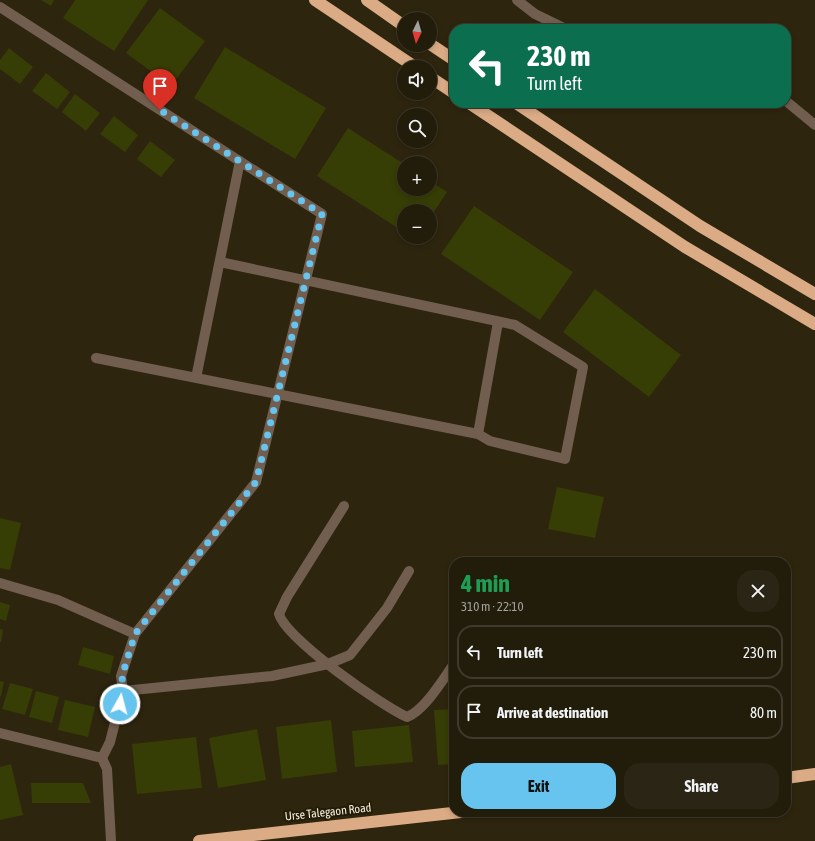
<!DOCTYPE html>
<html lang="en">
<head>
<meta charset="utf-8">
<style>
	:root { --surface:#221c0b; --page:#2a2514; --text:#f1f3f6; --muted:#a2a19d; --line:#3f3a2c; --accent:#66c4ef }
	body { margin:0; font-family:"Asap Condensed",sans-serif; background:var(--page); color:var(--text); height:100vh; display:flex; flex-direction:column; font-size:15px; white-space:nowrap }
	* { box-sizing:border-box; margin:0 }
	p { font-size:13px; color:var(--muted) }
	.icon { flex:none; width:22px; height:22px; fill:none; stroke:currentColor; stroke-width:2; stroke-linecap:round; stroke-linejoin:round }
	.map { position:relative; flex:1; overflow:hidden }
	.side { position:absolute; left:449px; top:557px; width:342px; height:260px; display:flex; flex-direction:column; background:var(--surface); border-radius:16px; box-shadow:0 2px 6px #0003,0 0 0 1px var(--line) }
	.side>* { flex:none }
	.banner { position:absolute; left:449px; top:24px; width:342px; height:84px; border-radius:16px; box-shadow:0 2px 6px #0003,0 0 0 1px var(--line); background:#0b6e4f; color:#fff; overflow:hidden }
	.needle { width:26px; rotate:185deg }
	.tools { position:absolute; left:397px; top:12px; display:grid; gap:8px }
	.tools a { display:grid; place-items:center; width:40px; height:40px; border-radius:50%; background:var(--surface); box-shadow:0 2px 6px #0003,0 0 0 1px var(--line); font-size:20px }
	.pin { position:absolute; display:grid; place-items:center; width:34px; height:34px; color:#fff; margin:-41px -17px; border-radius:50% 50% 50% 0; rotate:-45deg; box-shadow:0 0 4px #0007 }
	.pin .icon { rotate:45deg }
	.me { position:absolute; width:44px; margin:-22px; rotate:7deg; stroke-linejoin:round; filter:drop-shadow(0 0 3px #0008) }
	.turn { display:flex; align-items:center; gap:14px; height:84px; padding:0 12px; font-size:18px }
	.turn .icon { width:52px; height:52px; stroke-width:2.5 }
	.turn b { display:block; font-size:28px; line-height:34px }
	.round { display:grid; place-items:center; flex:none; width:42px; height:42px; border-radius:16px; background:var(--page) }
	.summary { display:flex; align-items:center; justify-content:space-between; height:68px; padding:0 12px }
	h1 { font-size:24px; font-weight:700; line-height:30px; color:#1e9e55 }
	.action { display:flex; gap:8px; margin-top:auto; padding:8px 12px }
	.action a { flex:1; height:46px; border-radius:16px; background:var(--accent); color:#111; font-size:16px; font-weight:700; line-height:46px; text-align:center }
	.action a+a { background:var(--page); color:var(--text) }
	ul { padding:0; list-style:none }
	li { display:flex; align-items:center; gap:12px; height:54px; margin:0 8px 6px; padding:0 4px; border:2px solid var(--line); border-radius:16px }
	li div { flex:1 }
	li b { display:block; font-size:15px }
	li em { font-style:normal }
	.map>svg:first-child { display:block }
	.building { fill:#363d05 }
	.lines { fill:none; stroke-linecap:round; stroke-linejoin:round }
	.minor { stroke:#715e4f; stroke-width:10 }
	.highway { stroke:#daab85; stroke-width:12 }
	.route { stroke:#66c4ef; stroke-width:7; stroke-dasharray:0 12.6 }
	.labels { text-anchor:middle; stroke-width:4; stroke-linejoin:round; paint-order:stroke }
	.street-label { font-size:12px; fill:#f4eee0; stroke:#241c05 }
</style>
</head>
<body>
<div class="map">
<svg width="815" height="841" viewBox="0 0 815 841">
	<rect width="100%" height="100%" fill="#2e250f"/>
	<path class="building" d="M41 0H54L51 6Z
		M75 0H148L114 51 63 18Z
		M160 8 205 41 171 86 126 53Z
		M225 47 326 108 295 159 194 98Z
		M9 48 33 67 20 84 0 69V60Z
		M46 73 70 92 57 109 32 91Z
		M75 94 100 113 86 131 62 112Z
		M114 116 138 135 125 152 100 134Z
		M348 128 404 164V189H430V181L447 192 430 218V211H404V232L317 176Z
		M150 141 175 160 161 177 137 159Z
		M474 206 573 272 540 320 441 254Z
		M595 289 681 355 649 397 563 332Z
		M557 487 604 497 595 538 548 529Z
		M0 518 21 523 10 570 0 568Z
		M0 602 10 605 6 621 0 619Z
		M0 629 3 630 1 642H0Z
		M83 647 114 656 110 674 78 665Z
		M0 681 4 682 1 696H0Z
		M10 683 33 689 25 715 2 709Z
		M36 691 59 697 52 723 29 717Z
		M65 700 95 707 88 737 58 730Z
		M454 709V764L438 765 434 710Z
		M331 720 337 772 282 779 276 727Z
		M409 725 413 762 355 767 352 731Z
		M257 729 266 780 218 788 209 738Z
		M196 737 202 788 137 794 132 744Z
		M11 764 23 815 0 820V767Z
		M31 783H83L91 803H32Z"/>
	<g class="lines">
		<path class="minor" d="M517 0 535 14 566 29
			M0 7 322 214 256 482 135 634 121 676 123 691 110 742 102 758
			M786 101 815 125
			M96 358 478 434 490 441 565 459 583 367 515 325 220 262
			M196 378 240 161
			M478 434 498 322
			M344 506 287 597 279 614C286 639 382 706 407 717 425 710 443 679 454 664
			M0 583 58 600 135 634
			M123 691 272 676 328 664 350 655 387 608 409 571
			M0 733 102 758
			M102 758 107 769 111 841"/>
		<path class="highway" d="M315 0 415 67
			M367 0 404 26
			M430 44 454 60
			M430 77 454 93
			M469 103 685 247 815 324
			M516 103 700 226 815 294
			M786 778 815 774
			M199 841 461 812"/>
	</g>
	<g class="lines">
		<path class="route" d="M120 704 123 691 122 676 135 634 256 482 322 214 160 110"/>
	</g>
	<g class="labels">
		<g class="street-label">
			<text transform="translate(328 812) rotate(-6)" y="4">Urse Talegaon Road</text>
		</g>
	</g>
</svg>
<div class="tools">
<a><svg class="needle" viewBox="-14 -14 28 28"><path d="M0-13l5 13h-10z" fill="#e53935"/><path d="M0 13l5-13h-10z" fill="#a2a19d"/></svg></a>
<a><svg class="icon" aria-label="sound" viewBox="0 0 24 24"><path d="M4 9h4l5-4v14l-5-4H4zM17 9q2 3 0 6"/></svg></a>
<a><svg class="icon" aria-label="search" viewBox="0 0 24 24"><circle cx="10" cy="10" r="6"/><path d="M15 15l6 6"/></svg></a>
<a>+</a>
<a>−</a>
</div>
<div class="pin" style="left:160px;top:110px;background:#d93025"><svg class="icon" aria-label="arrive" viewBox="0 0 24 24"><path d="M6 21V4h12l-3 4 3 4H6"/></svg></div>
<svg class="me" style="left:120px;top:704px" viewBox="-20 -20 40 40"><circle r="17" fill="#66c4ef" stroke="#fff" stroke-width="3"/><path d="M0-11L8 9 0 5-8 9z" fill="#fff"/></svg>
<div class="banner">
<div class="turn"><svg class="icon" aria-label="left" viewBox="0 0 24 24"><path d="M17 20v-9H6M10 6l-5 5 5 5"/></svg><div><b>230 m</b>Turn left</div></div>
</div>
<section class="side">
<div class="summary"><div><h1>4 min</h1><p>310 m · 22:10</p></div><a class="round"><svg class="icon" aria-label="close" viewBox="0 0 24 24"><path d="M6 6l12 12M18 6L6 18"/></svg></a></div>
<ul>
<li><svg class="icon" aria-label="left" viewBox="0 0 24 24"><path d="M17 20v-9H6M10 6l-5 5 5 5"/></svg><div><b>Turn left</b></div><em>230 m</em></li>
<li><svg class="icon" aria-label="arrive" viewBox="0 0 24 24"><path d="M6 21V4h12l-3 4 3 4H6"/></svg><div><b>Arrive at destination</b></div><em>80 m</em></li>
</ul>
<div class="action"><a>Exit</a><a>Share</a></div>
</section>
</div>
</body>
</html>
